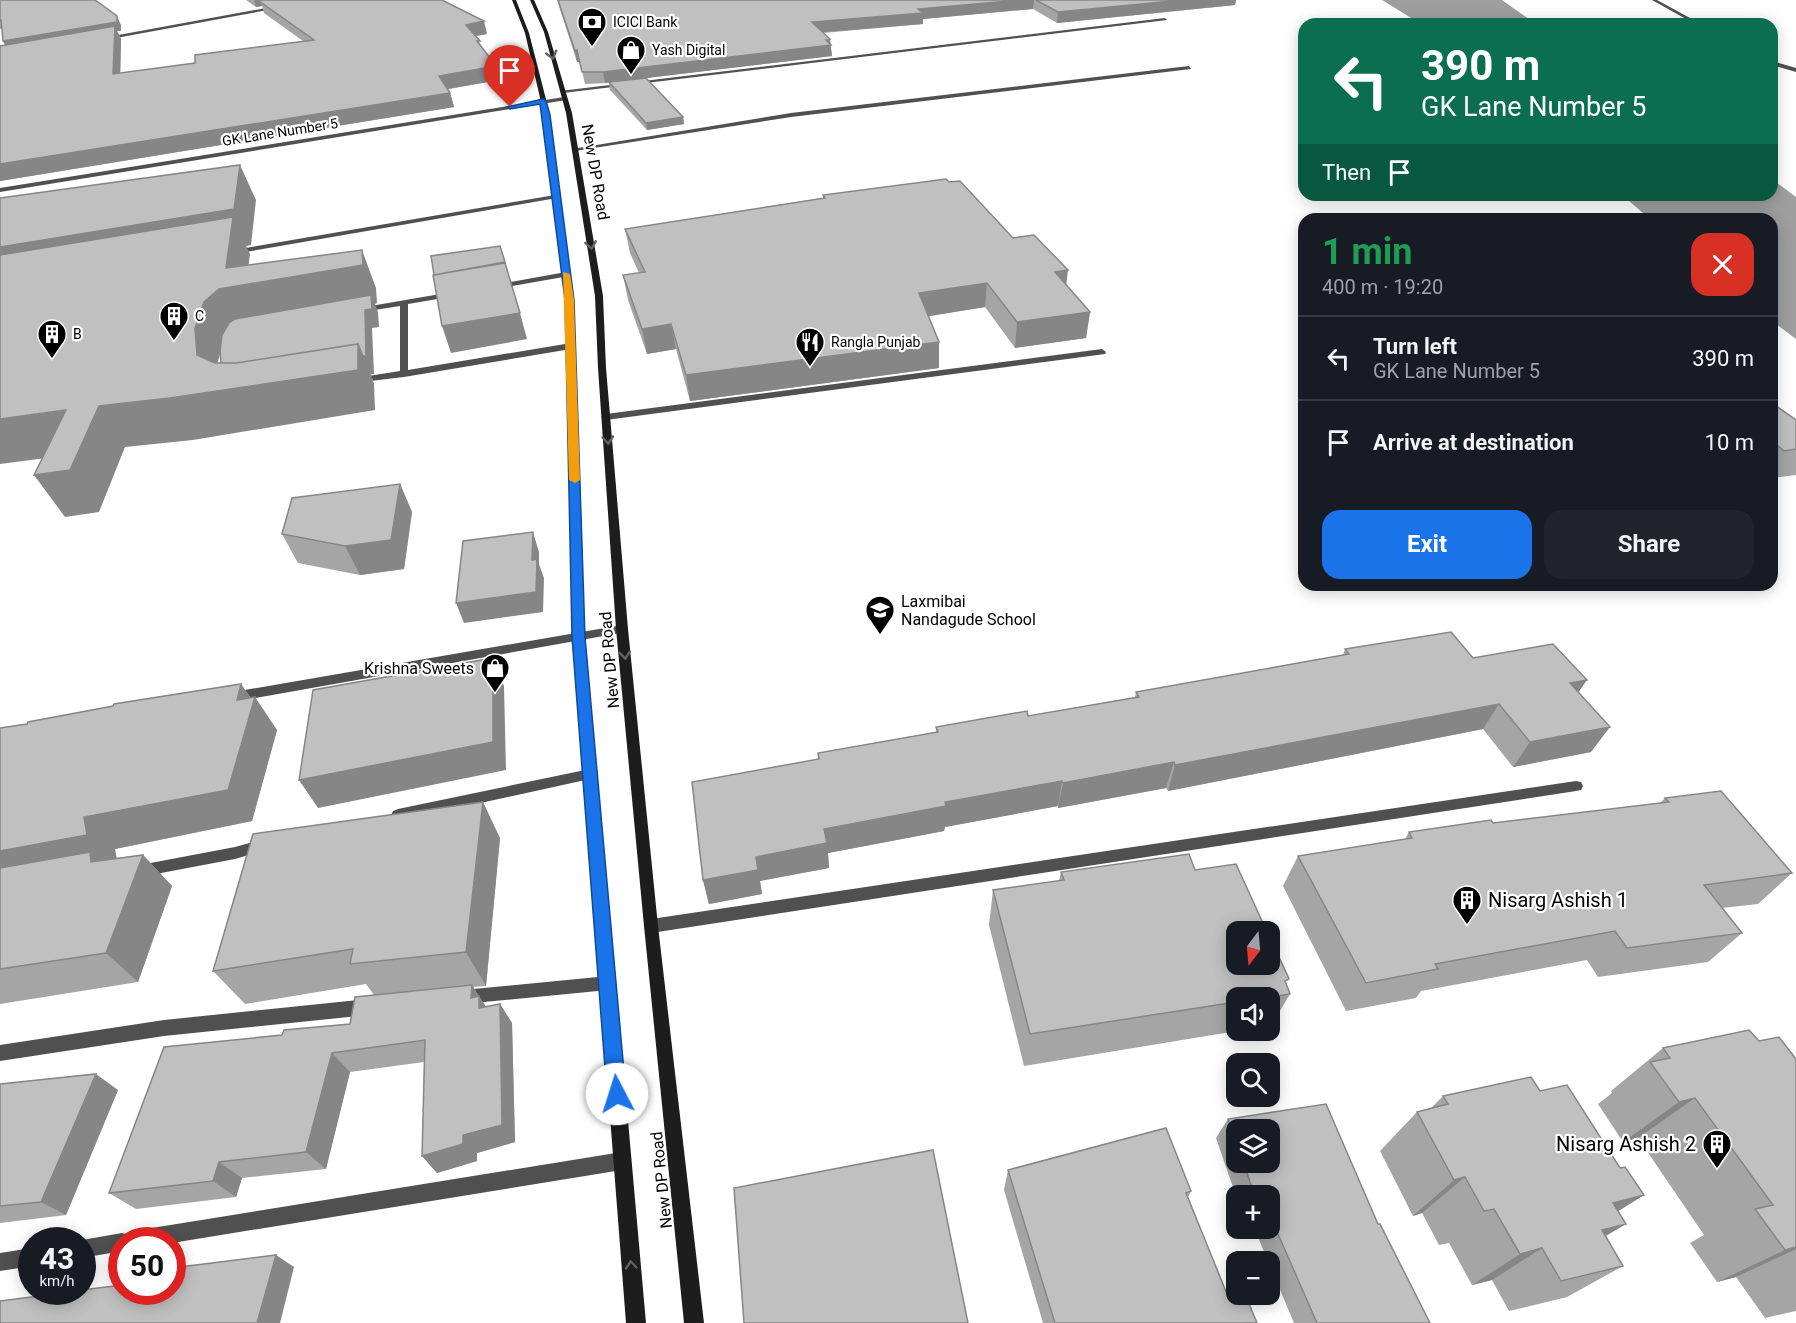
<!DOCTYPE html>
<html lang="en">
<head>
<meta charset="utf-8">
<style>
	:root { --surface:#171b24; --page:#20242c; --text:#f1f3f6; --muted:#9ea1a6; --line:#363941; --accent:#1a73e8 }
	body { margin:0; font-family:Roboto,sans-serif; background:var(--page); color:var(--text); height:100vh; display:flex; flex-direction:column; font-size:22px; white-space:nowrap }
	* { box-sizing:border-box; margin:0 }
	p { font-size:20px; color:var(--muted) }
	.icon { flex:none; width:33px; height:33px; fill:none; stroke:currentColor; stroke-width:2; stroke-linecap:round; stroke-linejoin:round }
	.map { position:relative; flex:1; overflow:hidden }
	.drawer { position:absolute; left:1298px; top:213px; width:480px; height:378px; display:flex; flex-direction:column; background:var(--surface); border-radius:18px; box-shadow:0 3px 15px #0003 }
	.drawer>* { flex:none }
	.guide { position:absolute; left:1298px; top:18px; width:480px; height:183px; border-radius:18px; box-shadow:0 3px 15px #0003; background:#0b6e4f; color:#fff; overflow:hidden }
	.needle { width:39px; rotate:196deg }
	.controls { position:absolute; left:1226px; top:921px; display:grid; gap:12px }
	.controls a { display:grid; place-items:center; width:54px; height:54px; border-radius:12px; background:var(--surface); box-shadow:0 3px 15px #0003; font-size:30px }
	.speed { position:absolute; left:18px; top:1227px; display:flex; gap:12px; font-size:30px; font-weight:700; text-align:center }
	.speed>* { display:grid; place-content:center; width:78px; height:78px; border-radius:50%; background:var(--surface); box-shadow:0 3px 15px #0003; line-height:1 }
	.speed small { font-size:15px; font-weight:400 }
	.speed .limit { border:9px solid #d22; background:#fff; color:#111 }
	.pin { position:absolute; display:grid; place-items:center; width:51px; height:51px; color:#fff; margin:-62px -26px; border-radius:50% 50% 50% 0; rotate:-45deg; box-shadow:0 0 6px #0007 }
	.pin .icon { rotate:45deg }
	.me { position:absolute; width:66px; margin:-33px; rotate:355deg; stroke-linejoin:round; filter:drop-shadow(0 0 4px #0008) }
	.turn { display:flex; align-items:center; gap:21px; height:126px; padding:0 24px; font-size:27px }
	.turn .icon { width:78px; height:78px; stroke-width:2.5 }
	.turn b { display:block; font-size:42px; line-height:51px }
	.then { display:flex; align-items:center; height:57px; padding:0 24px; background:#0003; gap:12px; font-size:22px }
	.round { display:grid; place-items:center; flex:none; width:63px; height:63px; border-radius:18px; background:var(--page) }
	.headline { display:flex; align-items:center; justify-content:space-between; height:102px; padding:0 24px }
	h1 { font-size:36px; font-weight:700; line-height:45px; color:#1e9e55 }
	.button { display:flex; gap:12px; margin-top:auto; padding:12px 24px }
	.button a { flex:1; height:69px; border-radius:18px; background:var(--accent); color:#fff; font-size:24px; font-weight:700; line-height:69px; text-align:center }
	.button a+a { background:var(--page); color:var(--text) }
	ul { padding:0; list-style:none }
	li { display:flex; align-items:center; gap:18px; height:84px; padding:0 24px; border-top:2px solid var(--line) }
	li div { flex:1 }
	li b { display:block; font-size:22px }
	li em { font-style:normal }
	.map>svg:first-child { display:block }
	.water { fill:#9e9e9e }
	.lines { fill:none; stroke-linecap:round; stroke-linejoin:round }
	.street { fill:#505050; fill-rule:evenodd }
	.secondary { fill:#1d1d1d; fill-rule:evenodd }
	.wall { fill:#a5a5a5; fill-rule:evenodd }
	.shaded-wall { fill:#868686; fill-rule:evenodd }
	.building { fill:#c0c0c0; stroke:#868686; stroke-width:1.5 }
	.oneway { stroke:#616161 }
	.route { fill:#1a73e8; stroke:#114b97; stroke-width:1.5 }
	.slow { fill:#f59e0b }
	.labels { text-anchor:middle; stroke-width:4.5; stroke-linejoin:round; paint-order:stroke }
	.far-poi-label { font-size:14px; fill:#000; stroke:#fff; text-anchor:start }
	.far-street-label { font-size:14px; fill:#000; stroke:#fff }
	.street-label { font-size:16px; fill:#000; stroke:#fff }
	.poi-label { font-size:16px; fill:#000; stroke:#fff; text-anchor:start }
	.near-poi-label { font-size:20px; fill:#000; stroke:#fff; text-anchor:start }
</style>
</head>
<body>
<div class="map">
<svg width="1796" height="1323" viewBox="0 0 1796 1323">
	<rect width="100%" height="100%" fill="#fff"/>
	<path class="water" d="M1382 0H1502L1536 24H1421Z
		M1772 179 1796 197V339L1772 321V219H1650L1622 195H1772Z"/>
	<g class="lines">
		<path class="street" d="M1652 0H1657L1701 24H1695Z
			M277 6 279 8 105 40 102 38Z
			M1165 18 1167 20 563 93 560 91Z
			M1772 61 1796 68V72L1772 65Z
			M1189 66 1191 69 791 117 575 151 572 149 791 113Z
			M564 97 566 100 0 192V188Z
			M555 195 558 197 557 198 234 254 230 252 234 250Z
			M566 272H569V276L495 289 491 287 495 285Z
			M452 292H455V296L408 304V370L571 343 575 346 571 349 404 377 353 383V379L356 378 400 371V306L362 312 358 310 359 308Z
			M1102 349 1106 352 1105 354 606 420 601 417 606 414Z
			M622 625 626 626 628 629 626 632 233 702 229 700 227 697 229 694 233 692Z
			M590 769 595 770 597 774 595 778 590 779 398 821 393 819 391 815 393 811 398 809Z
			M1576 781 1581 782 1583 786 1581 790 1576 791 651 933 646 931 644 926 646 921 651 919Z
			M264 839 269 841 271 845 269 849 235 859 140 877 135 875 133 871 135 867 140 865 235 847Z
			M608 976 614 978 616 983 614 988 608 990 463 1004 457 1002 455 997 457 992 463 990Z
			M368 999 374 1002 376 1007 374 1012 368 1015 164 1036 0 1061V1045L164 1020Z
			M622 1152 628 1155 631 1161 628 1167 622 1170 172 1243V1240H122V1251L82 1258V1240H80H82L122 1233 126 1234 133 1231Z
			M32 1248V1266L0 1271V1253Z"/>
		<path class="secondary" d="M512 0H516L529 33 550 115 574 300 585 637 646 1323H626L573 637 566 300 544 115 525 33Z
			M530 0H534L548 32 572 113 603 296 606 368 628 629 658 926 704 1323H684L644 926 616 629 598 368 595 296 566 113 544 32Z"/>
	</g>
	<path class="wall" d="M0 0 121 25V31H117L121 39 120 73 195 63 303 41 264 13 262 6 256 7 246 0H442L487 34 476 36 499 80 447 89 450 93 454 107 0 181V46L5 45 3 41 2 29H0Z
		M557 0H1236L1235 5 1057 23 1033 9 923 19V24L823 33 830 44 832 56 646 78 683 117 684 124 647 130 610 90 609 83 585 84 580 62H577Z
		M823 195 1013 238 1066 285 1090 312 1086 338 1015 348 985 307 928 316 939 342V368L690 401 676 349 647 354 628 300 623 275 639 273 630 253 625 229 823 198Z
		M1772 403 1796 420V475L1772 478Z
		M400 484 412 512 404 569 360 575 298 563 282 534Z
		M1345 649 1473 658 1578 693 1591 752 1513 767 1483 729 1168 791 1166 788 1058 808V806L945 827 944 831 828 853 829 868 760 881 762 894 709 904 703 880 818 759V753L936 732V727L1028 716 1135 697 1136 692 1343 655Z
		M241 684 251 698 277 730 252 821 115 849 116 858 143 855 172 886 138 982 0 1004V728L27 724Z
		M1665 798 1792 873 1758 904 1722 908 1742 933 1708 962 1598 977 1587 960 1421 991 1416 998 1346 1011 1283 886 1298 856 1405 839 1409 832 1493 823 1660 803Z
		M500 838 486 986 473 987 486 1007 500 1004 512 1023 515 1142 477 1153V1161L437 1173 422 1156 424 1062 350 1072 326 1169 242 1178 236 1197 136 1209 109 1193 282 1035 350 1024 374 995 366 984 245 1004 213 971Z
		M1195 870 1286 985 1290 994 1271 1026H1269V998H1236V1030H1243L1024 1066 989 925 993 890 1059 881 1061 872Z
		M1759 1041 1796 1059V1311L1765 1318 1736 1277 1717 1282 1690 1243 1704 1235 1638 1138 1623 1142 1598 1104 1612 1093 1611 1091 1663 1048Z
		M0 1084 118 1090 66 1215 0 1223Z
		M1540 1091 1620 1168 1644 1195 1618 1211 1626 1224 1605 1236 1623 1266 1567 1297 1509 1311 1492 1280 1472 1285 1449 1243 1439 1245 1422 1213 1413 1216 1380 1151 1417 1112 1431 1108 1443 1096Z
		M1228 1119 1378 1224 1430 1323H1294L1257 1235 1250 1236 1247 1228H1269V1196H1236L1216 1138ZM1236 1130 1269 1162H1236Z
		M1008 1170 1191 1191 1188 1197 1227 1294 1257 1323H1043L1004 1190Z"/>
	<path class="shaded-wall" d="M254 0H299L259 1 262 6 256 7Z
		M1020 0H1034L1033 9 923 19V24L813 33 812 22 918 9Z
		M1183 0H1236L1235 5 1057 23 1058 12Z
		M117 16 121 25V31H117L121 39 120 88 113 74 8 50 3 41Z
		M484 21 487 34 469 37 466 25Z
		M830 39 832 56 605 83 603 72Z
		M577 50 580 62H577L575 51Z
		M496 66 499 80 443 90 439 76Z
		M450 93 454 107 0 181V164Z
		M683 117 684 124 647 130 646 123Z
		M240 165 256 200 251 245 246 246 250 254 246 285 362 250 376 288 377 303 375 304 378 312 379 327 372 328 374 374H371L374 384 375 410 193 440 125 447 99 512 65 517 34 475 77 454 0 464V419L99 406 197 355 195 328 204 302 0 289V247ZM224 341 358 344 216 368Z
		M1068 270 1065 295 1055 272Z
		M987 283 985 307 918 318 919 293Z
		M1090 312 1086 338 1015 348 1017 322Z
		M520 313 527 339 451 353 442 326Z
		M671 324 676 349 647 354 642 329Z
		M939 342V368L690 401 686 375Z
		M400 484 412 512 404 569 360 575 345 546Z
		M533 532 539 552V564L544 578 543 612 464 623 456 603 532 560Z
		M493 658 504 686 506 770 318 808 299 780Z
		M1587 680 1569 706 1570 683Z
		M241 684 253 702 255 697 277 730 252 821 115 849 118 866 0 889V851L84 817 237 700Z
		M1499 704 1483 729 1168 791 1175 765Z
		M1610 727 1591 752 1513 767 1530 742Z
		M1174 762 1166 788 1058 808 1063 783Z
		M1062 781 1058 806 945 827 944 831 828 853 829 868 760 881 762 894 709 904 703 880 756 857 824 829 945 802Z
		M483 802 500 838 486 986 466 952Z
		M143 855 172 886 138 982 106 953Z
		M472 985 492 1016V1028L471 998Z
		M500 1004 512 1023 515 1142 477 1153V1161L437 1173 422 1156 463 1135Z
		M332 1053 350 1072 326 1169 306 1152Z
		M96 1074 118 1090 66 1215 41 1202Z
		M1695 1098 1638 1138 1623 1142 1679 1102Z
		M219 1162 242 1178 236 1197 213 1181Z
		M1465 1177 1422 1213 1413 1216 1454 1180Z
		M1644 1195 1588 1230 1613 1203Z
		M1626 1224 1570 1257 1602 1230Z
		M1796 1247V1249L1736 1277 1717 1282 1785 1250Z
		M1542 1248 1492 1280 1472 1285 1520 1254Z
		M276 1255 294 1267 280 1323H257Z"/>
	<path class="building" d="M0 0H95L117 16V22L3 41 1 20H0Z
		M263 0H442L484 21 466 25 480 41H477L496 66 439 76 450 93 0 164V46L115 26 113 74 195 63V55L314 40 259 1Z
		M558 0H1020L918 9 923 13 812 22 830 39 826 40 831 45 603 72H582L577 50 575 51Z
		M1036 0H1183L1058 12Z
		M646 78 683 117 646 123 609 82Z
		M240 165 234 209 0 247V198Z
		M946 179 949 182 960 181 1013 238 1034 235 1068 270 1055 272 1090 312 1017 322 987 283 919 293 939 342 686 375 671 324 642 329 623 275 645 272 625 229 825 198 823 195Z
		M233 217 226 268 362 250 363 265 219 289 204 302 195 328 197 355 215 363H236L358 344V370L170 398 99 406 70 470 34 475 66 410 0 419V255Z
		M500 246 505 262 434 275 431 256Z
		M505 263 520 313 442 326 433 275Z
		M371 295 372 309 365 310 366 356H363L358 344 236 363H221L220 351 222 335 229 323 235 319Z
		M1772 403 1796 420V449L1784 451 1772 441Z
		M400 484 391 540 345 546 282 534 292 498Z
		M533 532 532 560 537 559 536 592 456 603 463 541Z
		M1451 632 1473 658 1553 644 1587 680 1570 683 1610 727 1530 742 1499 704 1175 765 1174 762 1063 783 1062 781 945 802 946 806 824 829 827 843 756 857 758 870 703 880 692 782 819 759 818 753 938 732 936 727 1027 711 1028 716 1139 697 1136 692 1349 654 1345 649Z
		M493 658V742L299 780 313 690Z
		M241 684 237 700 255 697 228 790 84 817 87 835 0 851V728L27 724 28 722 113 706 114 704Z
		M1721 791 1792 873 1704 885 1742 933 1627 948 1615 931 1435 964 1438 969 1366 983 1298 856 1412 838 1409 832 1491 820 1493 823 1669 802 1665 798Z
		M483 802 466 952 350 964 353 949 213 971 253 834Z
		M90 852 91 862 143 855 106 953 0 969V868Z
		M1189 854 1195 870 1236 864 1267 932H1236V964H1269V935L1289 979 1285 981 1290 994 1266 998H1236V1002L1030 1034 993 890 1064 880 1061 872Z
		M472 985 471 998 479 996V1008L500 1004 502 1125 463 1135V1144L422 1156 425 1040 332 1053 306 1152 219 1162 213 1181 109 1193 164 1047 282 1035 284 1030 350 1024 355 997Z
		M1749 1030 1759 1041 1779 1037 1796 1059V1247L1785 1250 1755 1209 1773 1205 1695 1098 1679 1102 1650 1062 1670 1058 1663 1048Z
		M96 1074 41 1202 0 1206V1084Z
		M1531 1077 1540 1091 1567 1085 1620 1168 1625 1167 1644 1195 1613 1203 1626 1224 1602 1230 1623 1266 1561 1281 1542 1248 1520 1254 1494 1209 1484 1211 1465 1177 1454 1180 1417 1112 1448 1104 1443 1096Z
		M1326 1104 1378 1224H1380L1430 1323H1317L1271 1218 1269 1219V1196H1255L1243 1162H1269V1130H1236V1142L1228 1119Z
		M1166 1128 1191 1191 1186 1193 1227 1294 1236 1291V1294H1245L1257 1323H1055L1008 1170Z
		M933 1150 968 1323H744L734 1188Z
		M276 1255 257 1323H0V1301L70 1292H82V1290L122 1285V1292H172V1268Z"/>
	<defs><path id="oneway-chevron" d="M-2-3.5L2.5 0L-2 3.5" fill="none" stroke-width="1.6" stroke-linecap="round" stroke-linejoin="round" transform="scale(1.5)"/></defs>
	<g class="oneway">
		<use href="#oneway-chevron" transform="translate(552 55) rotate(74)"/>
		<use href="#oneway-chevron" transform="translate(591 245) rotate(81)"/>
		<use href="#oneway-chevron" transform="translate(608 440) rotate(85)"/>
		<use href="#oneway-chevron" transform="translate(625 655) rotate(84)"/>
		<use href="#oneway-chevron" transform="translate(631 1265) rotate(-95)"/>
	</g>
	<path class="route" d="M543 99 546 101 550 115 574 300 585 637 626 1094 624 1101 617 1104 610 1101 607 1094 572 637 565 300 540 104 510 109 507 107Z"/>
	<path class="slow" d="M563 272 570 274 574 300 580 480 575 483 569 480Z"/>
	<defs>
		<g id="bank-pin" transform="scale(1.5)"><path d="M0 17L-7.5 6A9.5 9.5 0 1 1 7.5 6Z" fill="#000" stroke="#fff"/><path d="M-6-4H6V4H-6ZM0-2.3a2.3 2.3 0 1 0 0 4.6a2.3 2.3 0 1 0 0-4.6Z" fill="#fff"/></g>
		<g id="shop-pin" transform="scale(1.5)"><path d="M0 17L-7.5 6A9.5 9.5 0 1 1 7.5 6Z" fill="#000" stroke="#fff"/><path d="M-5-2.5h2.3a2.7 3.5 0 0 1 5.4 0H5L5.5 6h-11ZM-1.5-2.5h3a1.5 2.3 0 0 0-3 0Z" fill="#fff"/></g>
		<g id="building-pin" transform="scale(1.5)"><path d="M0 17L-7.5 6A9.5 9.5 0 1 1 7.5 6Z" fill="#000" stroke="#fff"/><path d="M-4-6H4V6H1V3H-1V6H-4ZM-2.5-4.3h1.7v1.8h-1.7ZM.8-4.3h1.7v1.8H.8ZM-2.5-1h1.7V.8h-1.7ZM.8-1h1.7V.8H.8Z" fill="#fff"/></g>
		<g id="restaurant-pin" transform="scale(1.5)"><path d="M0 17L-7.5 6A9.5 9.5 0 1 1 7.5 6Z" fill="#000" stroke="#fff"/><path d="M-5-6h1v4h1v-4h1v4h1v-4h1v5L-1.5 .5V6h-2V.5L-5-1ZM5-6V6H3V1.5H1.5Q1.5-4 5-6Z" fill="#fff"/></g>
		<g id="school-pin" transform="scale(1.5)"><path d="M0 17L-7.5 6A9.5 9.5 0 1 1 7.5 6Z" fill="#000" stroke="#fff"/><path d="M0-5L7-2L0 1L-7-2ZM-4 1L0 2.5L4 1V4Q0 6-4 4Z" fill="#fff"/></g>
	</defs>
	<g fill-rule="evenodd">
		<use href="#bank-pin" x="592" y="22"/>
		<use href="#shop-pin" x="631" y="50"/>
		<use href="#building-pin" x="174" y="316"/>
		<use href="#building-pin" x="52" y="334"/>
		<use href="#restaurant-pin" x="810" y="342"/>
		<use href="#school-pin" x="880" y="610"/>
		<use href="#shop-pin" x="495" y="668"/>
		<use href="#building-pin" x="1467" y="900"/>
		<use href="#building-pin" x="1717" y="1144"/>
	</g>
	<g class="labels">
		<g class="far-poi-label">
			<text x="613" y="27">ICICI Bank</text>
			<text x="652" y="55">Yash Digital</text>
			<text x="195" y="321">C</text>
			<text x="73" y="339">B</text>
			<text x="831" y="347">Rangla Punjab</text>
		</g>
		<g class="far-street-label">
			<text transform="translate(280 132) rotate(-9)" y="5">GK Lane Number 5</text>
		</g>
		<g class="street-label">
			<text transform="translate(596 172) rotate(80)" y="6">New DP Road</text>
			<text transform="translate(609 660) rotate(-95)" y="6">New DP Road</text>
			<text transform="translate(661 1180) rotate(-96)" y="6">New DP Road</text>
		</g>
		<g class="poi-label">
			<text x="901" y="607">Laxmibai<tspan x="901" dy="18">Nandagude School</tspan></text>
			<text x="474" y="674" text-anchor="end">Krishna Sweets</text>
		</g>
		<g class="near-poi-label">
			<text x="1488" y="907">Nisarg Ashish 1</text>
			<text x="1696" y="1151" text-anchor="end">Nisarg Ashish 2</text>
		</g>
	</g>
</svg>
<div class="controls">
<a><svg class="needle" viewBox="-14 -14 28 28"><path d="M0-13l5 13h-10z" fill="#e53935"/><path d="M0 13l5-13h-10z" fill="#9ea1a6"/></svg></a>
<a><svg class="icon" aria-label="sound" viewBox="0 0 24 24"><path d="M4 9h4l5-4v14l-5-4H4zM17 9q2 3 0 6"/></svg></a>
<a><svg class="icon" aria-label="search" viewBox="0 0 24 24"><circle cx="10" cy="10" r="6"/><path d="M15 15l6 6"/></svg></a>
<a><svg class="icon" aria-label="layers" viewBox="0 0 24 24"><path d="M12 4l9 5-9 5-9-5zM3 14l9 5 9-5"/></svg></a>
<a>+</a>
<a>−</a>
</div>
<div class="speed"><div>43<small>km/h</small></div><div class="limit">50</div></div>
<div class="pin" style="left:510px;top:107px;background:#d93025"><svg class="icon" aria-label="arrive" viewBox="0 0 24 24"><path d="M6 21V4h12l-3 4 3 4H6"/></svg></div>
<svg class="me" style="left:617px;top:1094px" viewBox="-20 -20 40 40"><circle r="19" fill="#fff"/><path d="M0-13L10 11 0 6-10 11z" fill="#1a73e8"/></svg>
<div class="guide">
<div class="turn"><svg class="icon" aria-label="left" viewBox="0 0 24 24"><path d="M17 20v-9H6M10 6l-5 5 5 5"/></svg><div><b>390 m</b>GK Lane Number 5</div></div>
<div class="then">Then<svg class="icon" aria-label="arrive" viewBox="0 0 24 24"><path d="M6 21V4h12l-3 4 3 4H6"/></svg></div>
</div>
<section class="drawer">
<div class="headline"><div><h1>1 min</h1><p>400 m · 19:20</p></div><a class="round" style="background:#d93025;color:#fff"><svg class="icon" aria-label="close" viewBox="0 0 24 24"><path d="M6 6l12 12M18 6L6 18"/></svg></a></div>
<ul>
<li><svg class="icon" aria-label="left" viewBox="0 0 24 24"><path d="M17 20v-9H6M10 6l-5 5 5 5"/></svg><div><b>Turn left</b><p>GK Lane Number 5</p></div><em>390 m</em></li>
<li><svg class="icon" aria-label="arrive" viewBox="0 0 24 24"><path d="M6 21V4h12l-3 4 3 4H6"/></svg><div><b>Arrive at destination</b></div><em>10 m</em></li>
</ul>
<div class="button"><a>Exit</a><a>Share</a></div>
</section>
</div>
</body>
</html>
